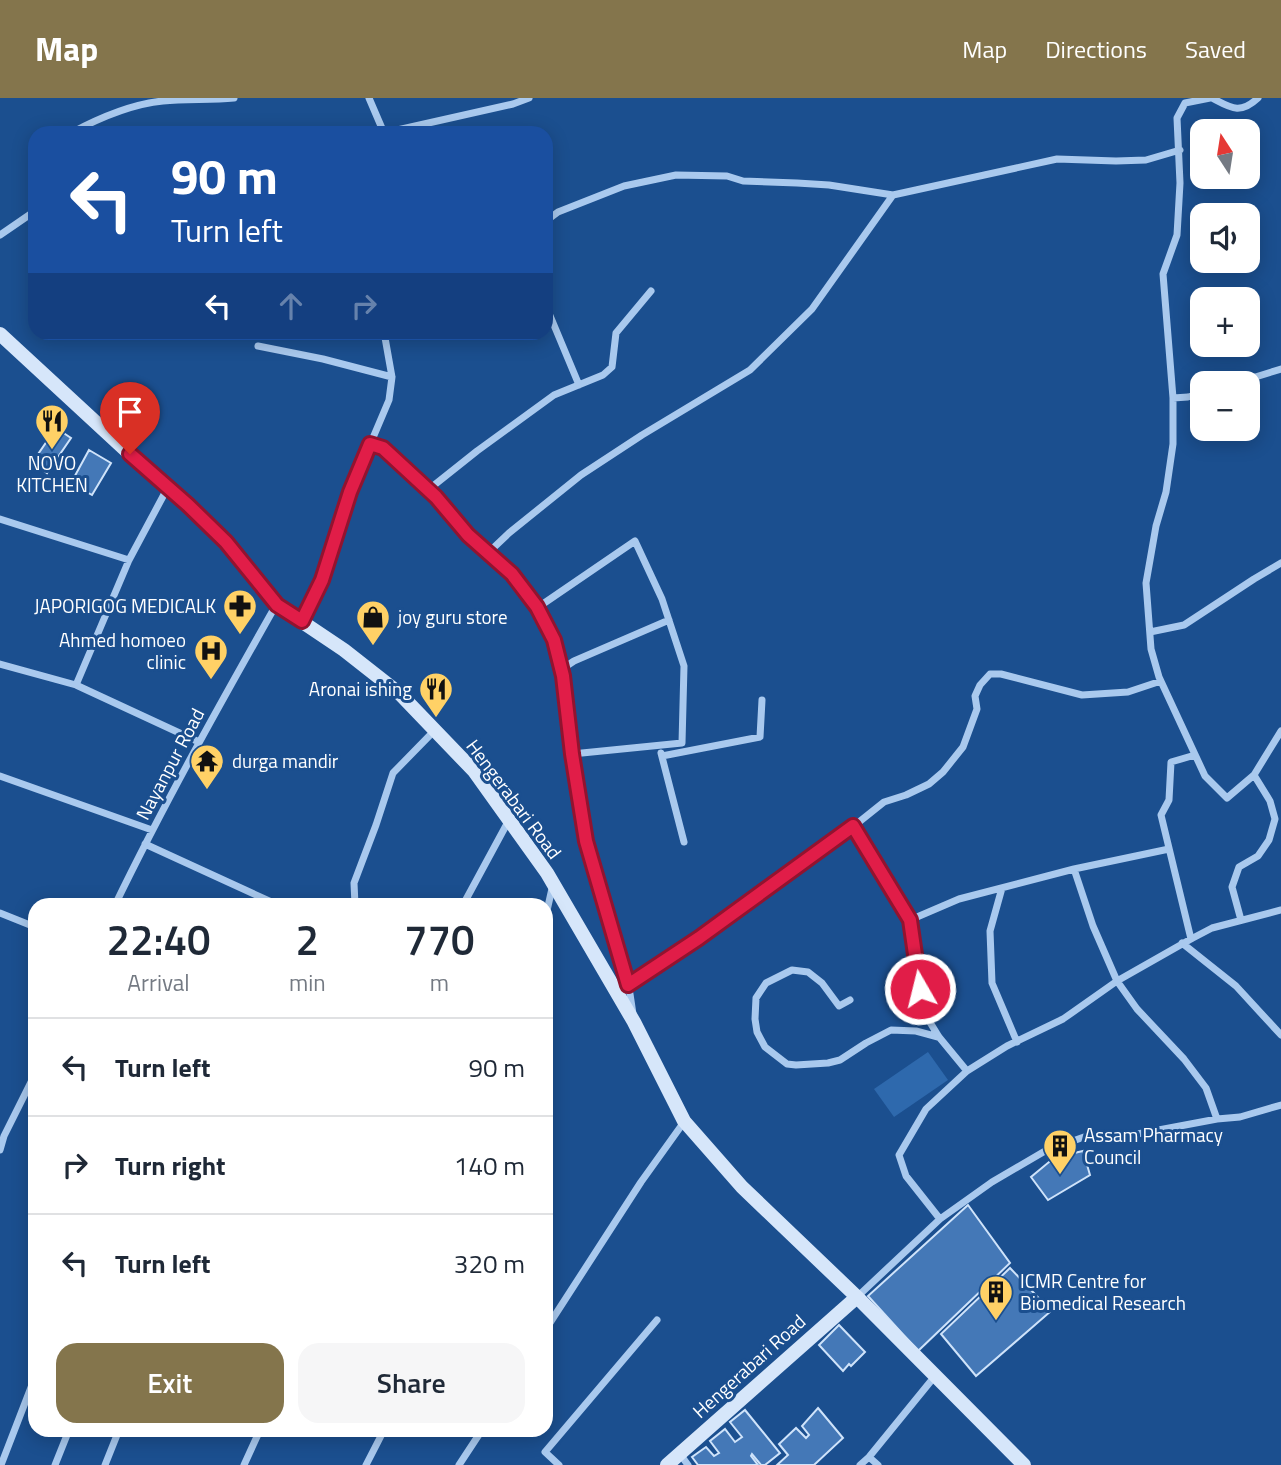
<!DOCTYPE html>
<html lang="en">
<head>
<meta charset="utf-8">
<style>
	:root { --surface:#fff; --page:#f6f6f7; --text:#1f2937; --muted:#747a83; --line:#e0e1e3; --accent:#84754c }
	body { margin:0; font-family:"Titillium Web",sans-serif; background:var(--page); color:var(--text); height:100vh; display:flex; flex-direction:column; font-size:26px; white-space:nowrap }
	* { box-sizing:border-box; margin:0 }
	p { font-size:23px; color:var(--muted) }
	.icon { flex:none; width:38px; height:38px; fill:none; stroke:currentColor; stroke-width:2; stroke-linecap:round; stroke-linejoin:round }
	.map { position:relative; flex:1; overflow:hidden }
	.drawer { position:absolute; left:28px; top:800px; width:525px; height:539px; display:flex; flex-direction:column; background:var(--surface); border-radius:21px; box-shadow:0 4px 18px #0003 }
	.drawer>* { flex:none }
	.top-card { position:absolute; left:28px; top:28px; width:525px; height:214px; border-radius:21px; box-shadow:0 4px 18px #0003; background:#1a4fa0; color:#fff; overflow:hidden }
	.needle { width:46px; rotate:348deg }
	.tools { position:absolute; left:1190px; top:21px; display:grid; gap:14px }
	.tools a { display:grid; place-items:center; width:70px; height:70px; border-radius:14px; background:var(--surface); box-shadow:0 4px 18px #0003; font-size:35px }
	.pin { position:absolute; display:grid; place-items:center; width:60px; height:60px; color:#fff; margin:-72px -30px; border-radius:50% 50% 50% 0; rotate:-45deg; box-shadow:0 0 7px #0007 }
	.pin .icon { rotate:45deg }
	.me { position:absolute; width:77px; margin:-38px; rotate:352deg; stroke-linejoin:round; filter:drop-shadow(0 0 5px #0008) }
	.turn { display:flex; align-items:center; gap:24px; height:147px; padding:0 28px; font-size:32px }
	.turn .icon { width:91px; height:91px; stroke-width:2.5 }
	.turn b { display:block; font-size:49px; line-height:60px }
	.lanes { display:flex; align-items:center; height:66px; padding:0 28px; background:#0003; justify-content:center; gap:35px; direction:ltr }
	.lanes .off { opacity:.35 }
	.eta { display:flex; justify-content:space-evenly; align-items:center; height:119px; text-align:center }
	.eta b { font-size:42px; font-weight:600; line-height:49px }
	.cta { display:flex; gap:14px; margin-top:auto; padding:14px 28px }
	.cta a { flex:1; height:80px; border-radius:21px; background:var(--accent); color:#fff; font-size:28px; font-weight:600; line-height:80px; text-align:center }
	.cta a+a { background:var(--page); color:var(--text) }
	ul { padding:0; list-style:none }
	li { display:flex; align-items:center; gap:21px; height:98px; padding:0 28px; border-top:2px solid var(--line) }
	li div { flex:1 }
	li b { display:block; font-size:26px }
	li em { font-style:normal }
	header { display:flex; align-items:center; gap:42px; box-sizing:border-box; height:98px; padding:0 35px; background:var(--accent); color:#fff }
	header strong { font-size:33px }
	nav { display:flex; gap:38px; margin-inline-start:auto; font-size:24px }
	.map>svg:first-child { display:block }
	.green { fill:#2e69ad }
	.building { fill:#4478b7; stroke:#cfe3fa; stroke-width:2 }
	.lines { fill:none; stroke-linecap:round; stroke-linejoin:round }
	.street { stroke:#a9c9ee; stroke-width:7 }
	.secondary { stroke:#d6e6fa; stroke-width:14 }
	.route-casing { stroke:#92132f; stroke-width:18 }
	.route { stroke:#e11d48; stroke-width:12 }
	.labels { text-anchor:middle; stroke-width:6; stroke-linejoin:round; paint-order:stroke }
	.poi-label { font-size:19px; fill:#fff; stroke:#1b4f8f; text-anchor:start }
	.street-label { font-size:19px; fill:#fff; stroke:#1b4f8f }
</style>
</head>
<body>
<header>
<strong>Map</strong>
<nav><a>Map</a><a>Directions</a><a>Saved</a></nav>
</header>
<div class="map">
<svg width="1281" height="1367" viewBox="0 0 1281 1367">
	<rect width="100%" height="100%" fill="#1b4f8f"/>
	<path class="green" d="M928 954 948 982 894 1019 874 991Z"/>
	<path class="building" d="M56 330 71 340 47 375 32 365Z
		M89 352 111 365 92 397 71 385Z
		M1083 1053 1090 1077 1048 1102 1031 1079 1049 1064 1061 1058Z
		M968 1107 1010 1165 918 1253 868 1198Z
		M1010 1170 1051 1213 976 1278 941 1236Z
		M839 1227 865 1254 851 1268 849 1266 843 1273 819 1247Z
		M818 1310 843 1340 814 1367H777L788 1357 779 1346 796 1330 806 1340 809 1337 802 1328Z
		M745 1312 780 1355 765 1367H761L752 1356 751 1358 758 1367H698L692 1359 706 1349 714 1358 719 1355 710 1343 725 1331 735 1344 742 1339 730 1324Z"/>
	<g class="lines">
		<path class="street" d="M369 0 384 35
			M1212 0C1231 10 1240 17 1258 0
			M71 35C99 20 131 6 163 3 187 1 211 2 234 0
			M384 35 513 6 529 0
			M546 123 558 114 624 88 676 77 727 78 743 83 797 85 829 87 893 97
			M0 137 35 113
			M546 208 579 287
			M258 248 323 261 392 279
			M1236 285 1281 271
			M1202 295 1188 299 1173 300 1163 176 1177 137 1180 85 1177 20 1185 5 1210 0
			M1173 300V346L1166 394 1156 428 1146 485 1151 551 1159 579 1205 678 1227 700 1254 677 1281 633
			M370 346 383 350 436 399 468 437 512 476 537 510 554 542 563 577 572 656 585 743 630 896 633 916
			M428 392 477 353 554 297 603 277 612 269 616 235 651 193
			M0 421 129 462 76 587 199 644
			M488 455 509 435 581 377 642 337 750 272 812 211 893 97 1057 61 1116 63 1146 62 1180 52
			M129 462 168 389
			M537 510 635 443 662 501 684 568 682 645 572 656
			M302 523 322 482 350 394 389 302 392 279 384 234
			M1150 534 1184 527 1254 481 1281 465
			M0 566 76 587
			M562 571 574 563 669 522
			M661 655 684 744
			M662 658 760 639 762 602
			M0 678 152 732
			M854 728 910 822
			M145 746 278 807
			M1074 771 1093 828 1117 883 1137 911 1184 961 1206 990 1217 1021
			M1002 790 990 833 992 885 1017 944
			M115 807C165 704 220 606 276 507
			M355 807 354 785 376 727 393 675 435 632
			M463 807 509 722
			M0 815 35 829
			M546 817 553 786
			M1241 822 1232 789 1239 769 1258 758 1269 742 1275 721 1270 703 1254 677
			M1191 841 1161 717 1169 702 1171 664 1195 657
			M1182 845 1236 888 1281 937
			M628 887 699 840 854 728 884 704 906 697 929 686 943 674 963 649 977 611 975 598 980 587 990 576H1001L1082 597 1128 594 1161 583
			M850 902 839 908 822 885 808 874 792 872 766 885 756 900 755 921 757 934 765 949 787 966 796 967 828 965 840 962 866 945 891 932 916 933 938 939
			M967 973 939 939 923 913 910 822 959 801 1074 771 1169 751
			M0 1052 4 1038 35 976
			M940 1121 906 1078 899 1057 926 1011 967 973 1007 948 1063 921 1117 883 1191 841 1212 830 1281 812
			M857 1199 940 1121 992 1084 1045 1053 1084 1039 1132 1037 1217 1021 1240 1019 1281 1007
			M546 1231 641 1084 684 1024
			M680 1356 688 1367
			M869 1359 878 1367
			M1 1367 35 1279
			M55 1367 69 1332
			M105 1367 119 1332
			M244 1367 260 1332
			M366 1367 384 1332
			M459 1367 482 1332
			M559 1367 545 1354 657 1222
			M860 1367 869 1359 935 1278"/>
		<path class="secondary" d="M0 236 130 356 189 407 226 444 277 507 344 552 400 596 474 673 547 775 634 924 684 1023 742 1089 857 1199 1024 1367
			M667 1367 857 1199"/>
	</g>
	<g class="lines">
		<g class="route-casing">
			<path id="route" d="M130 356 188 407 226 444 277 507 302 523 322 482 350 394 370 346 383 350 436 399 468 437 512 476 537 509 554 542 563 578 572 656 586 743 628 887 699 840 853 728 910 822 920 891"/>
		</g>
		<use href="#route" class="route"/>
	</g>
	<defs>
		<g id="restaurant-pin" transform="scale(1.75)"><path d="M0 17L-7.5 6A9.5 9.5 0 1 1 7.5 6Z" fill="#ffd166" stroke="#1b4f8f"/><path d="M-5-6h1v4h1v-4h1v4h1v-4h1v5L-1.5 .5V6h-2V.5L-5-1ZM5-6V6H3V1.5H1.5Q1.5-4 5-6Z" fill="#111"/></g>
		<g id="pharmacy-pin" transform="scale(1.75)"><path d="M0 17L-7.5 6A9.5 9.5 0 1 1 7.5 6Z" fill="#ffd166" stroke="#1b4f8f"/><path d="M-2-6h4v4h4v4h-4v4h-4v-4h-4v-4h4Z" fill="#111"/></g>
		<g id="shop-pin" transform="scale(1.75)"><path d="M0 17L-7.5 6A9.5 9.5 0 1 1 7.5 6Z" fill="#ffd166" stroke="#1b4f8f"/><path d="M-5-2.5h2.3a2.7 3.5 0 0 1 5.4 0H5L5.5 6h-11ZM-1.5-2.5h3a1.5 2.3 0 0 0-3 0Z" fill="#111"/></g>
		<g id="hospital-pin" transform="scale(1.75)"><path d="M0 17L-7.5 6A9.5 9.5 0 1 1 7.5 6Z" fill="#ffd166" stroke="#1b4f8f"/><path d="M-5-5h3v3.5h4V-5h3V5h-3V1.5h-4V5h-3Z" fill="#111"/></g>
		<g id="temple-pin" transform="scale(1.75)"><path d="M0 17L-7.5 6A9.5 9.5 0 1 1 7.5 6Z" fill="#ffd166" stroke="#1b4f8f"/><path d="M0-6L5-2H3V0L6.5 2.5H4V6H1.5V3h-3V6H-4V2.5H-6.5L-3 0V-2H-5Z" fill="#111"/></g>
		<g id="building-pin" transform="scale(1.75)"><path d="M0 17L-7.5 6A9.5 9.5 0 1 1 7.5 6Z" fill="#ffd166" stroke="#1b4f8f"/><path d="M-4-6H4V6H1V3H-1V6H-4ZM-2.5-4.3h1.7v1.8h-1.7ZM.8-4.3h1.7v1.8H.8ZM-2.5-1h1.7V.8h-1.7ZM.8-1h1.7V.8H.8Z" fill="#111"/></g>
	</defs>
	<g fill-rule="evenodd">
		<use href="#restaurant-pin" x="52" y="323"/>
		<use href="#pharmacy-pin" x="240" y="508"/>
		<use href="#shop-pin" x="373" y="519"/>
		<use href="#hospital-pin" x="211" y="553"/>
		<use href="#restaurant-pin" x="436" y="591"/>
		<use href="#temple-pin" x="207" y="663"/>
		<use href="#building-pin" x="1060" y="1048"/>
		<use href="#building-pin" x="996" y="1194"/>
	</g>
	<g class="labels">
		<g class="poi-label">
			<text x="52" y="372" text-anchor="middle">NOVO<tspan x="52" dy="22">KITCHEN</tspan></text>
			<text x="216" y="515" text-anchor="end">JAPORIGOG MEDICALK</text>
			<text x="398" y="526">joy guru store</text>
			<text x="186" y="549" text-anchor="end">Ahmed homoeo<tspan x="186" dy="22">clinic</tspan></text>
			<text x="412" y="598" text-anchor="end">Aronai ishing</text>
			<text x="232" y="670">durga mandir</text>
			<text x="1084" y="1044">Assam Pharmacy<tspan x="1084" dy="22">Council</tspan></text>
			<text x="1020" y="1190">ICMR Centre for<tspan x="1020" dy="22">Biomedical Research</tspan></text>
		</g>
		<g class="street-label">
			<text transform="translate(170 666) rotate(-62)" y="7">Nayanpur Road</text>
			<text transform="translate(514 701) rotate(53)" y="7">Hengerabari Road</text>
			<text transform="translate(749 1268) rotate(-42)" y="7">Hengerabari Road</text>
		</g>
	</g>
</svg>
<div class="tools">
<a><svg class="needle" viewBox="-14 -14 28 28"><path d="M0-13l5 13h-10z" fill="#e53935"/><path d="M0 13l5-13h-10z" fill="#747a83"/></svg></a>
<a><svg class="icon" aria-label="sound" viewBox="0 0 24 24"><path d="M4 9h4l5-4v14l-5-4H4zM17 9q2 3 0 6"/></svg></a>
<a>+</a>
<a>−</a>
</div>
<div class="pin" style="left:130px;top:356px;background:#d93025"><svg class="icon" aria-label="arrive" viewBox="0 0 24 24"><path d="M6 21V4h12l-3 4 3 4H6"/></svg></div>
<svg class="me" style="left:920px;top:891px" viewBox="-20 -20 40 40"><circle r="17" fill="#e11d48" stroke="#fff" stroke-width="3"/><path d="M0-11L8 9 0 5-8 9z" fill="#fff"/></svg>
<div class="top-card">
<div class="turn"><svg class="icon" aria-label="left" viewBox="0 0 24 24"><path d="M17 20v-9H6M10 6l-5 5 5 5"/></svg><div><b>90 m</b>Turn left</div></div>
<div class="lanes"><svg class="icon" aria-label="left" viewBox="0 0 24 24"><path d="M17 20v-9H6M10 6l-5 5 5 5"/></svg><svg class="icon off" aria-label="ahead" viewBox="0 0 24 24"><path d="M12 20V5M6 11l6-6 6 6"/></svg><svg class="icon off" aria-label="right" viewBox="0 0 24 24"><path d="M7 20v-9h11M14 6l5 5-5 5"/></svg></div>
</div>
<section class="drawer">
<div class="eta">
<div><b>22:40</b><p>Arrival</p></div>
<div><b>2</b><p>min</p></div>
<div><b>770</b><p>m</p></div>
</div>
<ul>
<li><svg class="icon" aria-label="left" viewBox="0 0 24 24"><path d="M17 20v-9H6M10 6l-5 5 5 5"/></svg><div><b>Turn left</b></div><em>90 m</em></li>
<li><svg class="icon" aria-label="right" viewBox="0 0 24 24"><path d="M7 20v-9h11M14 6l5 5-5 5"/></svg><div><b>Turn right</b></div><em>140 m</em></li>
<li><svg class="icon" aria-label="left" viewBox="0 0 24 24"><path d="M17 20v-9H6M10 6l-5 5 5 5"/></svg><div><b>Turn left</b></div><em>320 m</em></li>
</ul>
<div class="cta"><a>Exit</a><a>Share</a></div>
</section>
</div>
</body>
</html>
